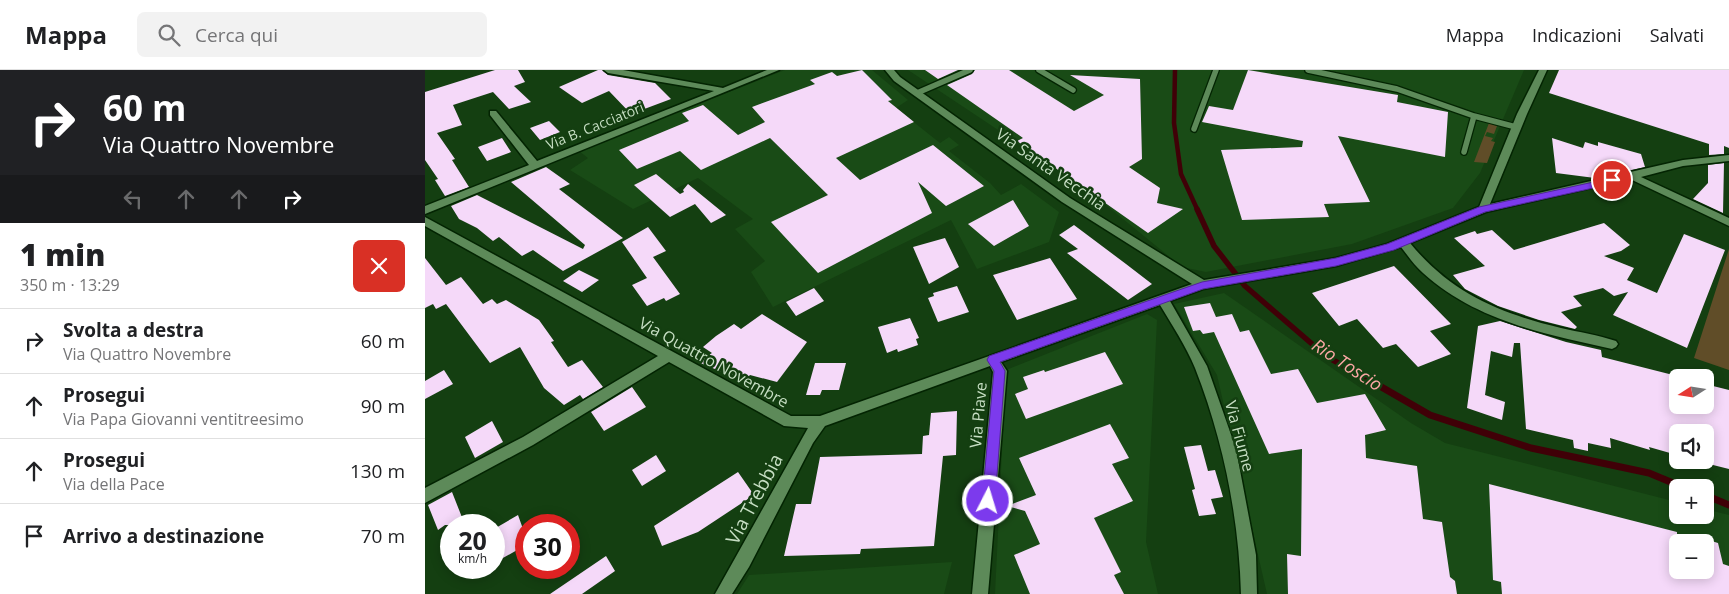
<!DOCTYPE html>
<html lang="it">
<head>
<meta charset="utf-8">
<style>
	:root { --surface:#fff; --page:#f2f2f2; --text:#202124; --muted:#757577; --line:#e0e0e0 }
	body { margin:0; font-family:"Open Sans",sans-serif; background:var(--page); color:var(--text); height:100vh; display:flex; flex-direction:column; font-size:19px; white-space:nowrap }
	* { box-sizing:border-box; margin:0 }
	p { font-size:16px; color:var(--muted) }
	.icon { flex:none; width:28px; height:28px; fill:none; stroke:currentColor; stroke-width:2; stroke-linecap:round; stroke-linejoin:round }
	.map { position:relative; flex:1; overflow:hidden }
	.side { display:flex; flex-direction:column; background:var(--surface); width:425px }
	.side>* { flex:none }
	.top-card { background:#202124; color:#fff; overflow:hidden }
	.needle { width:32px; rotate:258deg }
	.controls { position:absolute; left:1244px; top:299px; display:grid; gap:10px }
	.controls a { display:grid; place-items:center; width:45px; height:45px; border-radius:8px; background:var(--surface); box-shadow:0 2px 12px #0003; font-size:25px }
	.speed { position:absolute; left:15px; top:444px; display:flex; gap:10px; font-size:25px; font-weight:700; text-align:center }
	.speed>* { display:grid; place-content:center; width:65px; height:65px; border-radius:50%; background:var(--surface); box-shadow:0 2px 12px #0003; line-height:1 }
	.speed small { font-size:12px; font-weight:400 }
	.speed .limit { border:8px solid #d22; background:#fff; color:#111 }
	.pin { position:absolute; display:grid; place-items:center; width:42px; height:42px; color:#fff; margin:-21px; border:2px solid #fff; border-radius:50%; box-shadow:0 1px 5px #0007 }
	.me { position:absolute; width:55px; margin:-28px; rotate:5deg; stroke-linejoin:round; filter:drop-shadow(0 0 4px #0008) }
	.turn { display:flex; align-items:center; gap:18px; height:105px; padding:0 20px; font-size:22px }
	.turn .icon { width:65px; height:65px; stroke-width:2.5 }
	.turn b { display:block; font-size:35px; line-height:42px }
	.lanes { display:flex; align-items:center; height:48px; padding:0 20px; background:#0003; justify-content:center; gap:25px; direction:ltr }
	.lanes .off { opacity:.35 }
	.round { display:grid; place-items:center; flex:none; width:52px; height:52px; border-radius:8px; background:var(--page) }
	.summary { display:flex; align-items:center; justify-content:space-between; height:85px; padding:0 20px }
	h1 { font-size:30px; font-weight:800; line-height:38px }
	ul { padding:0; list-style:none }
	li { display:flex; align-items:center; gap:15px; height:65px; padding:0 20px; border-top:1px solid var(--line) }
	li div { flex:1 }
	li b { display:block; font-size:19px }
	li em { font-style:normal }
	header { display:flex; align-items:center; gap:30px; box-sizing:border-box; height:70px; padding:0 25px; background:var(--surface); border-bottom:1px solid var(--line) }
	header strong { font-size:24px }
	nav { display:flex; gap:28px; margin-inline-start:auto; font-size:18px }
	.search { width:350px; height:45px; background:var(--page); display:flex; align-items:center; gap:12px; box-sizing:border-box; padding:0 18px; border-radius:8px; color:var(--muted); font-size:19px }
	main { display:flex; flex:1; min-height:0 }
	.map>svg:first-child { display:block }
	.built { fill:#194b16; fill-rule:evenodd }
	.green { fill:#604d28 }
	.lines { fill:none; stroke-linecap:round; stroke-linejoin:round }
	.stream-far2 { stroke:#400007; stroke-width:4.5 }
	.stream-far1 { stroke:#400007; stroke-width:5.5 }
	.stream { stroke:#400007; stroke-width:7 }
	.building { fill:#f5d9f9 }
	.lane-casing { stroke:#032402; stroke-width:8 }
	.street-casing { stroke:#032402; stroke-width:3 }
	.lane { stroke:#5d8a59; stroke-width:5.5 }
	.street { fill:#5d8a59; fill-rule:evenodd }
	.route { fill:#7c3aed; stroke:#51269a }
	.labels { text-anchor:middle; stroke-width:5; stroke-linejoin:round; paint-order:stroke }
	.far-street-label { font-size:14px; fill:#c6dec3; stroke:#143f11 }
	.street-label { font-size:16px; fill:#c6dec3; stroke:#143f11 }
	.water-label { font-size:18px; font-style:italic; fill:#fca8a5; stroke:#143f11 }
	.near-street-label { font-size:19px; fill:#c6dec3; stroke:#143f11 }
</style>
</head>
<body>
<header>
<strong>Mappa</strong>
<div class="search"><svg class="icon" aria-label="search" viewBox="0 0 24 24"><circle cx="10" cy="10" r="6"/><path d="M15 15l6 6"/></svg>Cerca qui</div>
<nav><a>Mappa</a><a>Indicazioni</a><a>Salvati</a></nav>
</header>
<main>
<section class="side">
<div class="top-card">
<div class="turn"><svg class="icon" aria-label="right" viewBox="0 0 24 24"><path d="M7 20v-9h11M14 6l5 5-5 5"/></svg><div><b>60 m</b>Via Quattro Novembre</div></div>
<div class="lanes"><svg class="icon off" aria-label="left" viewBox="0 0 24 24"><path d="M17 20v-9H6M10 6l-5 5 5 5"/></svg><svg class="icon off" aria-label="ahead" viewBox="0 0 24 24"><path d="M12 20V5M6 11l6-6 6 6"/></svg><svg class="icon off" aria-label="ahead" viewBox="0 0 24 24"><path d="M12 20V5M6 11l6-6 6 6"/></svg><svg class="icon" aria-label="right" viewBox="0 0 24 24"><path d="M7 20v-9h11M14 6l5 5-5 5"/></svg></div>
</div>
<div class="summary"><div><h1>1 min</h1><p>350 m · 13:29</p></div><a class="round" style="background:#d93025;color:#fff"><svg class="icon" aria-label="close" viewBox="0 0 24 24"><path d="M6 6l12 12M18 6L6 18"/></svg></a></div>
<ul>
<li><svg class="icon" aria-label="right" viewBox="0 0 24 24"><path d="M7 20v-9h11M14 6l5 5-5 5"/></svg><div><b>Svolta a destra</b><p>Via Quattro Novembre</p></div><em>60 m</em></li>
<li><svg class="icon" aria-label="ahead" viewBox="0 0 24 24"><path d="M12 20V5M6 11l6-6 6 6"/></svg><div><b>Prosegui</b><p>Via Papa Giovanni ventitreesimo</p></div><em>90 m</em></li>
<li><svg class="icon" aria-label="ahead" viewBox="0 0 24 24"><path d="M12 20V5M6 11l6-6 6 6"/></svg><div><b>Prosegui</b><p>Via della Pace</p></div><em>130 m</em></li>
<li><svg class="icon" aria-label="arrive" viewBox="0 0 24 24"><path d="M6 21V4h12l-3 4 3 4H6"/></svg><div><b>Arrivo a destinazione</b></div><em>70 m</em></li>
</ul>
</section>
<div class="map">
<svg width="1304" height="524" viewBox="0 0 1304 524">
	<rect width="100%" height="100%" fill="#143f11"/>
	<path class="built" d="M360 0H447L483 30 471 38 515 73 524 67 534 75 524 81 565 113 576 125 596 114 634 142 624 172 552 199 526 150 348 237 326 202 340 191 310 159 328 149 273 108 208 139 145 100 163 88 154 81Z
		M483 0H1099L1055 103 1028 138 927 174 781 202 757 197 660 118Z
		M799 223 986 353 1020 373 1252 432V445H1280V439L1304 445V524H842L792 305 749 234ZM1252 472H1280V500H1252Z
		M722 244 732 250 721 472 733 524H570L581 300Z
		M527 492 519 524H312L324 505Z"/>
	<path class="green" d="M1064 53 1072 56 1069 64 1062 62 1060 66 1068 68 1066 71 1070 72 1062 93 1049 92Z
		M1304 179V300L1269 288Z"/>
	<g class="lines">
		<path class="stream-far2" d="M750 0 749 53 756 104 773 141"/>
		<path class="stream-far1" d="M772 139 789 176 820 216 901 286 948 313"/>
		<path class="stream" d="M946 311 1005 345 1106 378 1224 403 1260 418
			M1280 425 1304 435"/>
	</g>
	<path class="building" d="M70 0H93L100 12 89 16 106 32 84 39 68 22 28 35 37 55 12 63 30 89 27 90 44 117 20 126 10 110 13 109 0 90V22Z
		M173 0H177L183 5 230 13 246 29 206 44 184 21 157 33 134 17Z
		M437 0 467 30 463 31 489 52 411 88 435 110 508 75 559 116 521 136 493 112 507 143 393 203 346 152 403 125 345 68 276 100 255 81 212 99 194 80 264 51 257 43 278 35 313 65 340 52 327 37 390 14 385 10 407 2 412 6Z
		M500 0H533L513 9Z
		M550 0H584L649 41 679 25 645 5 715 9 717 89 704 97 735 118 732 133 758 139 723 163 592 71 598 68 522 15 547 4Z
		M823 0 973 25 972 32 1023 42 1020 87 913 66 945 132 899 134 904 147 817 150 796 80 877 77 878 71 777 52 784 36 808 40Z
		M1134 0H1304V78L1299 76V84L1284 85V74L1124 23Z
		M124 51 135 62 115 70 105 58Z
		M77 68 86 82 62 91 53 77Z
		M1127 68 1158 78 1160 72 1173 76V72L1216 84 1220 97 1170 108 1131 103Z
		M1299 93 1298 143 1268 129 1283 113V95Z
		M121 97 145 114 134 119 198 168 138 201 108 180 97 186 74 167 68 171 52 158 34 149 26 136 52 125 158 179 160 175 86 112Z
		M231 104 255 124 259 122 258 120 263 114 301 145 286 153 270 134 245 147 209 115Z
		M588 130 604 156 569 176 543 154Z
		M1179 153 1205 175 1196 181 1179 186 1209 198 1202 210 1232 223 1259 164 1300 180 1262 278 1188 245 1203 222 1189 226 1178 218 1148 226 1157 236 1136 242 1152 257 1150 259 1114 250 1073 236 1040 219 1028 205 1060 196 1029 168 1050 161 1052 164 1067 160 1089 180Z
		M649 155 701 194 727 214 703 230 642 183 653 179 634 165Z
		M223 157 241 181 228 187 255 224 241 231 239 228 222 236 207 215 222 208 197 172Z
		M520 168 534 197 504 214 488 177Z
		M0 188 21 215 36 207 58 234 67 229 72 234 81 230 114 250 129 271 126 272 143 297 157 290 178 317 158 329 155 325 139 335 119 318 95 277 65 293 21 234 11 239 8 234 0 238Z
		M625 188 652 229 592 250 568 205Z
		M969 196 1026 254 1005 261 1026 284 993 297 971 274 958 278 932 249 914 256 887 223Z
		M154 200 174 210 157 222 138 211Z
		M532 216 544 242 513 252 503 228 509 226 508 223Z
		M389 218 399 231 371 246 361 232Z
		M785 233 791 247 807 244 815 262 824 260 846 304 873 299 892 333 940 324 961 360 940 365 941 388 992 396 998 449 1017 452 1025 507 1030 511 1032 524H863L862 484 876 486 877 379 844 384 789 262 778 264 775 260 768 261 759 237Z
		M337 244 382 272 352 312 325 305 319 311 273 292 287 283 278 277 291 266 309 254 316 259Z
		M485 248 494 268 491 269 493 275 473 282 472 279 462 283 453 257Z
		M1075 251 1141 272 1176 280 1177 287 1252 306V335H1280V314L1304 320V399L1280 393V362H1252V385L1224 377 1225 380 1185 368 1186 378 1163 373V381L1149 378 1148 370 1101 359 1095 273H1089L1087 287 1066 281 1060 325 1080 332 1077 350 1042 338 1053 256Z
		M680 282 698 314 601 349 590 324 603 319 598 307 619 300 620 302Z
		M390 293H421L414 320H397L395 325H381Z
		M19 300 28 314 0 329V311Z
		M207 317 221 337 179 361 166 342Z
		M532 341 531 385 518 386 509 476 436 479 435 484 359 486 371 434H386L395 387 497 384 498 366 504 365 506 343Z
		M67 351 78 372 50 388 40 367Z
		M685 354 704 388 687 394 708 431 669 448 696 502 689 505 699 524H605L589 485 615 474 600 441 582 436 611 425 594 388Z
		M776 375 783 401 790 400 798 427 786 429 791 444 774 446 767 420 770 419 759 377Z
		M231 385 241 401 217 416 207 400Z
		M313 402 329 425 273 462 237 476 229 456Z
		M1064 414 1252 462V500H1280V469L1293 473 1298 494 1304 496V524H1077L1076 512 1068 510Z
		M27 422 40 455H20L13 460 3 435Z
		M93 445 98 459 95 461 101 475 69 493V459Z
		M181 486 190 501 157 524H125Z"/>
	<g class="lines">
		<g class="lane-casing">
			<path id="lane" d="M614 0 648 20
				M883 0 972 19 1049 46 1091 57
				M492 23 545 0
				M769 59 791 0
				M1039 82 1049 46"/>
		</g>
		<g class="street-casing">
			<path id="street" d="M179 0H198L298 18 342 0H354L0 144V136L104 95 65 45V41H71L112 91 289 21 183 3Z
				M460 0H469L475 7 645 128 779 210 911 188 962 174 1054 137 1092 44 1114 0H1122L1102 44 1065 134 1258 90 1304 85V91L1258 96 1216 107 1304 148V156L1205 109 1061 142 985 173C1026 223 1074 243 1136 258 1154 262 1173 265 1191 271L1193 274 1191 277 1187 279C1120 264 1051 251 998 203 990 196 983 186 976 177L911 196 778 219 745 231 782 296 811 379 831 485 832 524H816C814 448 798 369 770 298 761 276 747 255 735 235L576 292 582 301 563 524H547L568 302 565 296 400 356 388 373 324 497 307 524H290L383 358 359 356 244 292 108 375 0 433V418L98 367 233 286 0 156V147L366 346H395L767 214 637 132 469 11Z"/>
		</g>
		<use href="#lane" class="lane"/>
		<use href="#street" class="street"/>
	</g>
	<path class="route" d="M1187 108H1191V113L1060 142 969 180 911 196 778 219 575 292 580 301 570 431 568 435 563 437 559 435 557 431 569 301 562 290 564 286 777 212 911 188 962 174 1054 137Z"/>
	<g class="labels">
		<g class="far-street-label">
			<text transform="translate(170 56) rotate(-22)" y="5">Via B. Cacciatori</text>
		</g>
		<g class="street-label">
			<text transform="translate(626 99) rotate(35)" y="6">Via Santa Vecchia</text>
			<text transform="translate(289 292) rotate(29)" y="6">Via Quattro Novembre</text>
			<text transform="translate(553 345) rotate(-85)" y="6">Via Piave</text>
			<text transform="translate(815 366) rotate(75)" y="6">Via Fiume</text>
		</g>
		<g class="water-label">
			<text transform="translate(922 295) rotate(33)" y="6">Rio Toscio</text>
		</g>
		<g class="near-street-label">
			<text transform="translate(329 429) rotate(-62)" y="7">Via Trebbia</text>
		</g>
	</g>
</svg>
<div class="controls">
<a><svg class="needle" viewBox="-14 -14 28 28"><path d="M0-13l5 13h-10z" fill="#e53935"/><path d="M0 13l5-13h-10z" fill="#757577"/></svg></a>
<a><svg class="icon" aria-label="sound" viewBox="0 0 24 24"><path d="M4 9h4l5-4v14l-5-4H4zM17 9q2 3 0 6"/></svg></a>
<a>+</a>
<a>−</a>
</div>
<div class="speed"><div>20<small>km/h</small></div><div class="limit">30</div></div>
<div class="pin" style="left:1187px;top:110px;background:#d93025"><svg class="icon" aria-label="arrive" viewBox="0 0 24 24"><path d="M6 21V4h12l-3 4 3 4H6"/></svg></div>
<svg class="me" style="left:563px;top:431px" viewBox="-20 -20 40 40"><circle r="17" fill="#7c3aed" stroke="#fff" stroke-width="3"/><path d="M0-11L8 9 0 5-8 9z" fill="#fff"/></svg>
</div>
</main>
</body>
</html>
